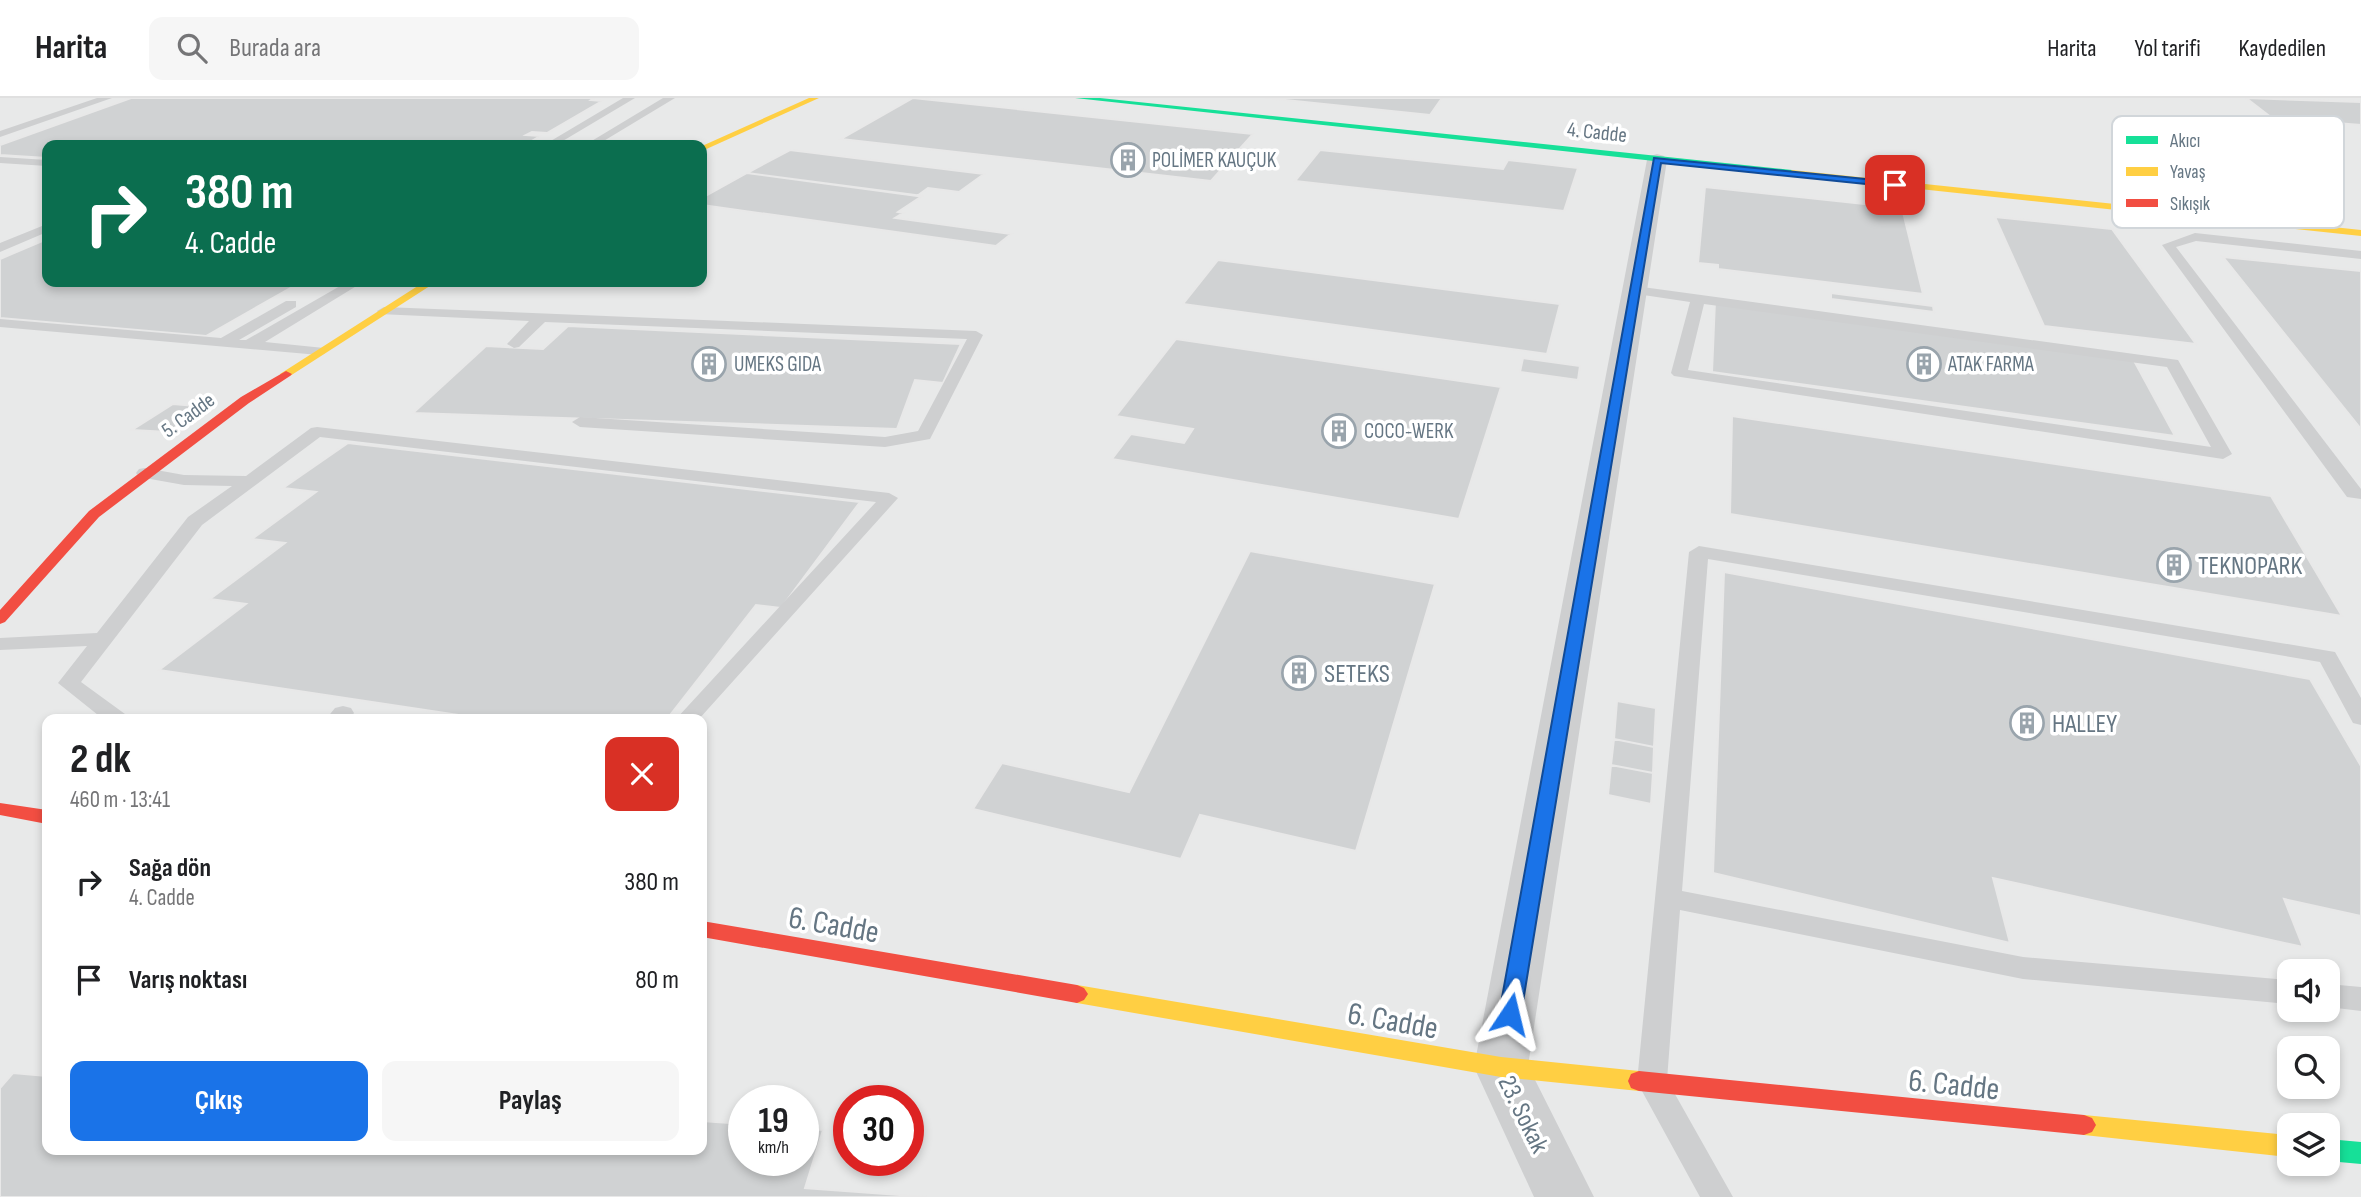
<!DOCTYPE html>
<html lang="tr">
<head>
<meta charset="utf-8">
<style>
	:root { --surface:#fff; --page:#f6f6f6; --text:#202124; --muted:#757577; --line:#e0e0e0; --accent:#1a73e8 }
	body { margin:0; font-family:"Sofia Sans Condensed",sans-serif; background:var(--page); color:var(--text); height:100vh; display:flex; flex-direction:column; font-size:26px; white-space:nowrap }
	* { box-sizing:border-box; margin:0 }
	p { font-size:23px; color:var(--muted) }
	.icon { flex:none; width:38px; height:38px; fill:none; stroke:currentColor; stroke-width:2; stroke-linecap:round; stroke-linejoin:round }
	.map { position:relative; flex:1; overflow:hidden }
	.side { position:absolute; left:42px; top:616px; width:665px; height:441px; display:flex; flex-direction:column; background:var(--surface); border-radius:14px; box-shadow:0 4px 10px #0003 }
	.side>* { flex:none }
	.hud { position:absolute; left:42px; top:42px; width:665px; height:147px; border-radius:14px; box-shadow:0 4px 10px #0003; background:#0b6e4f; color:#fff; overflow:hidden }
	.tools { position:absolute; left:2277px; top:861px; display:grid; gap:14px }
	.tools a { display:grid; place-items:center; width:63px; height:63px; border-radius:14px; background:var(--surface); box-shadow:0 4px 10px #0003; font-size:35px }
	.speed { position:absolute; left:728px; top:987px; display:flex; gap:14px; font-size:35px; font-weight:700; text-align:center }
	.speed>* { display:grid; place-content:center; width:91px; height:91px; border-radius:50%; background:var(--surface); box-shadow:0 4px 10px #0003; line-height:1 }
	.speed small { font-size:18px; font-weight:400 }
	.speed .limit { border:10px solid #d22; background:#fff; color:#111 }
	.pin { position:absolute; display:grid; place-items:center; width:60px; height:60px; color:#fff; margin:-30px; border-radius:14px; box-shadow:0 4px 10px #0006 }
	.me { position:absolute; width:77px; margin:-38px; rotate:10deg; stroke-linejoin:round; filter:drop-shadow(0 0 5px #0008) }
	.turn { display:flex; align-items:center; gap:24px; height:147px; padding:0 28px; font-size:32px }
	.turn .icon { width:91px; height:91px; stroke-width:2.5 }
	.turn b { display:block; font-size:49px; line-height:60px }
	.round { display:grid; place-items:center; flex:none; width:74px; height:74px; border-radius:14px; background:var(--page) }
	.summary { display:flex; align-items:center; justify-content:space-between; height:119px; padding:0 28px }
	h1 { font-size:42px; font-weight:700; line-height:52px }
	.primary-button { display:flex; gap:14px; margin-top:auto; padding:14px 28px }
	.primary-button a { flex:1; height:80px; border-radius:14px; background:var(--accent); color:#fff; font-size:28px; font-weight:700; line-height:80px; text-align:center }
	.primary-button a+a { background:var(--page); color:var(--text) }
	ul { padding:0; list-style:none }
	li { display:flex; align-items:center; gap:21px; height:98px; padding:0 28px }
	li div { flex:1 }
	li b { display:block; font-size:26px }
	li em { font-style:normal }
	header { display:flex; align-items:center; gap:42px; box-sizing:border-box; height:98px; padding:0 35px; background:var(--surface); border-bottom:2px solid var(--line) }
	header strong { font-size:33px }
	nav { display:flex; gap:38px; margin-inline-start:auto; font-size:24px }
	.search { width:490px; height:63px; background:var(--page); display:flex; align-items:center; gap:18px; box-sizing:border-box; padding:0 24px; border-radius:14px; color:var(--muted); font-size:26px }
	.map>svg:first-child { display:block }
	.built { fill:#e8e9e9; fill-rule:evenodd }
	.building { fill:#d0d2d3; stroke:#e8e8e8; stroke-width:2 }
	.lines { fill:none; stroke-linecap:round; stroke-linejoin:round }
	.lane { fill:#cecfd0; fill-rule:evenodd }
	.street { fill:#cecfd0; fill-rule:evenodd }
	.fast { fill:#16e098; fill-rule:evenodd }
	.slow { fill:#ffcf43; fill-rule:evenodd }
	.jam { fill:#f24e42; fill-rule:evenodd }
	.route { fill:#1a73e8; stroke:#114b97; stroke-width:2 }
	.labels { text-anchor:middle; stroke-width:7; stroke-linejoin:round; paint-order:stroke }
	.far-street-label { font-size:21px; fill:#657683; stroke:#fff }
	.far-poi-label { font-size:21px; fill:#657683; stroke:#fff; text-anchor:start }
	.poi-label { font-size:26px; fill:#657683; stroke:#fff; text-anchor:start }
	.street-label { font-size:26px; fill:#657683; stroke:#fff }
	.near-street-label { font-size:32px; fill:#657683; stroke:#fff }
	.key { fill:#fff; stroke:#d1d6da; stroke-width:2 }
	.key-label { font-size:19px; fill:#657683 }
</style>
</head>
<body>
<header>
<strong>Harita</strong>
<div class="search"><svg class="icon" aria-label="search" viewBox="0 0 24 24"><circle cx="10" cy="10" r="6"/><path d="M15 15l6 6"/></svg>Burada ara</div>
<nav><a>Harita</a><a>Yol tarifi</a><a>Kaydedilen</a></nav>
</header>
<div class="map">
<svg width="2361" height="1099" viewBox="0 0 2361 1099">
	<rect width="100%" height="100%" fill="#f9f9f9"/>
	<path class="built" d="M0 0H2361V1099H0ZM47 47H702V184H47ZM47 621H702V1052H47ZM2289 873H2328V912H2289ZM2289 950H2328V989H2289ZM744 1003H803V1062H744ZM849 1003H908V1062H849ZM2289 1027H2328V1066H2289Z"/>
	<path class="building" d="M131 0H594L591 2 602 3 547 35 532 34 526 37 540 38 525 47H47V60L0 57V47Z
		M913 0 1253 36 1211 83 841 41Z
		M1266 0H1442L1430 17Z
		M2246 0 2361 4V27L2272 20Z
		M790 52 984 76 959 94 928 90 917 98 747 75Z
		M1320 52 1503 71 1508 62 1578 70 1564 113 1295 83Z
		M747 75 922 98 898 114 903 115 895 120 1011 136 996 148 702 107V100Z
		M1705 89 1902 110 1923 196 1718 171V167L1698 165Z
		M1995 119 2112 131 2196 246 2044 228Z
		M47 141V184H301L206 238 0 220V161Z
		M2223 159 2361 173V331Z
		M1218 162 1560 206 1547 256 1183 206Z
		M1831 195 1933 208 1934 214 1831 201Z
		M1715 203 2132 259 2175 338 1712 274Z
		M568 228 961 246 943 285 915 282 897 331 413 315 486 248 543 251Z
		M1176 241 1501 289 1459 421 1112 361 1131 336 1184 345 1193 331 1116 318Z
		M1523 260 1580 268 1578 282 1520 274Z
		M173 306 208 309 168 334 132 332Z
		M1732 318 2271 398 2342 518 1730 416Z
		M348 345 860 404 781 510 756 507 667 621H485L159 572 246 506 210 501 285 445 252 441 316 394 283 390Z
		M1250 453 1435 486 1356 753 1200 717 1181 761 973 711 1002 665 1129 694Z
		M1724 474 2310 581 2361 668V818L2284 801 2303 849 1993 780 2010 845 1713 775Z
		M1617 603 1656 610 1654 649 1614 641Z
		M1614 641 1654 649 1653 675 1611 667Z
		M1611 667 1653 675 1651 706 1608 697Z
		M13 975 47 978V1052H702V1023L744 1026V1062H803V1030L823 1032 805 1090 927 1099H0V990Z"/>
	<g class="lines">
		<path class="lane" d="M97 0H112L0 39V33Z
			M623 0H635L556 47H544Z
			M663 0H675L597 47H585Z
			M0 59 47 62V68L0 65Z
			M47 126V134L0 154V145Z
			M2195 135 2361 153V161L2196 143 2176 149 2361 391V401L2347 399 2162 147Z
			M347 184H363L265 244 324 250 326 253 324 256 319 257 0 229V221L221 240 286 203H296V209L239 242H246Z
			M1635 188 2178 262 2232 356 2223 361 1674 278 1671 275 1690 204 1630 195V189ZM1704 206 2167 269 2211 349 1688 272Z
			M384 209 976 233 983 237 930 341 885 349 580 329 572 324 580 319 885 339 918 333 967 241 545 224 519 249 514 250 507 246 529 223 379 216 377 213Z
			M317 329 889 395 898 400 699 621H676L876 404 320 339 202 427 81 584 125 616 128 621H103L58 585 87 548 0 552V540L97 535 188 419 232 388 184 387 139 379 136 375 139 371 145 370 184 377 246 378 311 330Z
			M1699 448 2335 554 2361 600V627L2353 625 2320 564 1708 461 1682 793 2023 859 2289 882V906L2023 881 1680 812 1667 982 1733 1099H1700L1637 984 1689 454Z
			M343 608 351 610 354 615 350 621H326L335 610Z
			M2328 886 2361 889V913L2328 909Z"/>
		<path class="street" d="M1657 56 1664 58 1667 62 1528 968 1594 1099H1534L1474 969 1647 62 1650 58Z"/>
		<path class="fast" d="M1075 0H1100L1792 72 1796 75 1792 78Z
			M2328 1041 2361 1044V1066L2328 1063Z"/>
		<path class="slow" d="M809 0H819L702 53V48Z
			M1792 72 2361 132V138L1789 77 1788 75Z
			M424 184H436L290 278H282L280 276Z
			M1077 887 1501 959 1639 973 1647 976 1650 983 1647 990 1639 993 1501 979 1077 905 1070 902 1066 896 1070 890Z
			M2084 1017 2289 1037V1059L2084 1037 2076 1034 2072 1027 2076 1020Z"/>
		<path class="jam" d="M286 273 292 276 290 278 249 305 99 419 5 524 0 526V512L89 413 241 299Z
			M0 705 47 712V726L0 717Z
			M702 823 1077 887 1084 890 1088 896 1084 902 1077 905 702 839Z
			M1639 973 2084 1017 2092 1020 2096 1027 2092 1034 2084 1037 1639 993 1631 990 1628 983 1631 976Z"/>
	</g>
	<path class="route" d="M1654 60 1895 84 1899 87 1895 89 1661 65 1521 916 1518 922 1510 925 1502 922 1499 916Z"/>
	<defs>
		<g id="building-ring" transform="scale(1.75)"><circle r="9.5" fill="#fff" stroke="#99a4ac" stroke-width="1.5"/><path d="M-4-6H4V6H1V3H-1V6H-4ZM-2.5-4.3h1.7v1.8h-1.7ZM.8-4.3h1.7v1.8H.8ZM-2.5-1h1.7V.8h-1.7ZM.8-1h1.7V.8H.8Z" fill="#99a4ac"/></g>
	</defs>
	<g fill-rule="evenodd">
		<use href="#building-ring" x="1128" y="62"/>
		<use href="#building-ring" x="709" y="266"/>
		<use href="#building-ring" x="1924" y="266"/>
		<use href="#building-ring" x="1339" y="333"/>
		<use href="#building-ring" x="2174" y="467"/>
		<use href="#building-ring" x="1299" y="575"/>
		<use href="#building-ring" x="2027" y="625"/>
	</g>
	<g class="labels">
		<g class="far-street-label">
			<text transform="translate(1597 34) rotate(6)" y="7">4. Cadde</text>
			<text transform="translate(188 317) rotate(-36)" y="7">5. Cadde</text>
		</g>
		<g class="far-poi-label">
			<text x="1152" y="69">POLİMER KAUÇUK</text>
			<text x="734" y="273">UMEKS GIDA</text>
			<text x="1948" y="273">ATAK FARMA</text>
			<text x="1364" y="340">COCO-WERK</text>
		</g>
		<g class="poi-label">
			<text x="2198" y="476">TEKNOPARK</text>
			<text x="1324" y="584">SETEKS</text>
			<text x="2052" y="634">HALLEY</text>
		</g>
		<g class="street-label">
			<text transform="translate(1524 1016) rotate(64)" y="9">23. Sokak</text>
		</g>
		<g class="near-street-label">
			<text transform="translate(834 826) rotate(10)" y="11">6. Cadde</text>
			<text transform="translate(1393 922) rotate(10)" y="11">6. Cadde</text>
			<text transform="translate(1954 986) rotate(6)" y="11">6. Cadde</text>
		</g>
	</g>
	<rect x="2112" y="18" width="232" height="112" rx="10" class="key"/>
	<rect x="2126" y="38" width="32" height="8" fill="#16e098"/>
	<rect x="2126" y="69" width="32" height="9" fill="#ffcf43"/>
	<rect x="2126" y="101" width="32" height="8" fill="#f24e42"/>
	<g class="key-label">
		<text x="2170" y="49">Akıcı</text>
		<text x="2170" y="80">Yavaş</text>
		<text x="2170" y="112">Sıkışık</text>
	</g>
</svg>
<div class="tools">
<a><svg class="icon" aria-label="sound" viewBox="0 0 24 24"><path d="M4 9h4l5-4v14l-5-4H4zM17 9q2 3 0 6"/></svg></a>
<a><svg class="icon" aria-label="search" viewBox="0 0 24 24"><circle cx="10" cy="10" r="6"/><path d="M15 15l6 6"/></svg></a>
<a><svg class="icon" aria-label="layers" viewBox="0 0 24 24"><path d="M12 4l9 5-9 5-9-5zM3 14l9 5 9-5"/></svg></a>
</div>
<div class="speed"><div>19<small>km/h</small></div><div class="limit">30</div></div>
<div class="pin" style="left:1895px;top:87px;background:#d93025"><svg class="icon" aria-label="arrive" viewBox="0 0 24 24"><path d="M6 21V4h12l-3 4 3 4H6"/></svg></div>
<svg class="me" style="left:1510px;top:916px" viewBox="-20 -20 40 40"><path d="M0-17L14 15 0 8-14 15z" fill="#1a73e8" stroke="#fff" stroke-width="4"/></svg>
<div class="hud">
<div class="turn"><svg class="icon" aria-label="right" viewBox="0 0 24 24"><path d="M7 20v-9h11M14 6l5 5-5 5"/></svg><div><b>380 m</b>4. Cadde</div></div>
</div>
<section class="side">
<div class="summary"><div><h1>2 dk</h1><p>460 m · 13:41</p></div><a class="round" style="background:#d93025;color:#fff"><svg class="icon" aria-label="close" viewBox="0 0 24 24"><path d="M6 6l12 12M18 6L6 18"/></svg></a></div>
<ul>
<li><svg class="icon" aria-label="right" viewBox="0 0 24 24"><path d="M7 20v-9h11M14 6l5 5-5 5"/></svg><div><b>Sağa dön</b><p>4. Cadde</p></div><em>380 m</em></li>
<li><svg class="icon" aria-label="arrive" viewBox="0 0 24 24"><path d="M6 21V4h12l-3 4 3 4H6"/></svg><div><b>Varış noktası</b></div><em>80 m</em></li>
</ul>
<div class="primary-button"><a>Çıkış</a><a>Paylaş</a></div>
</section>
</div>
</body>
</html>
